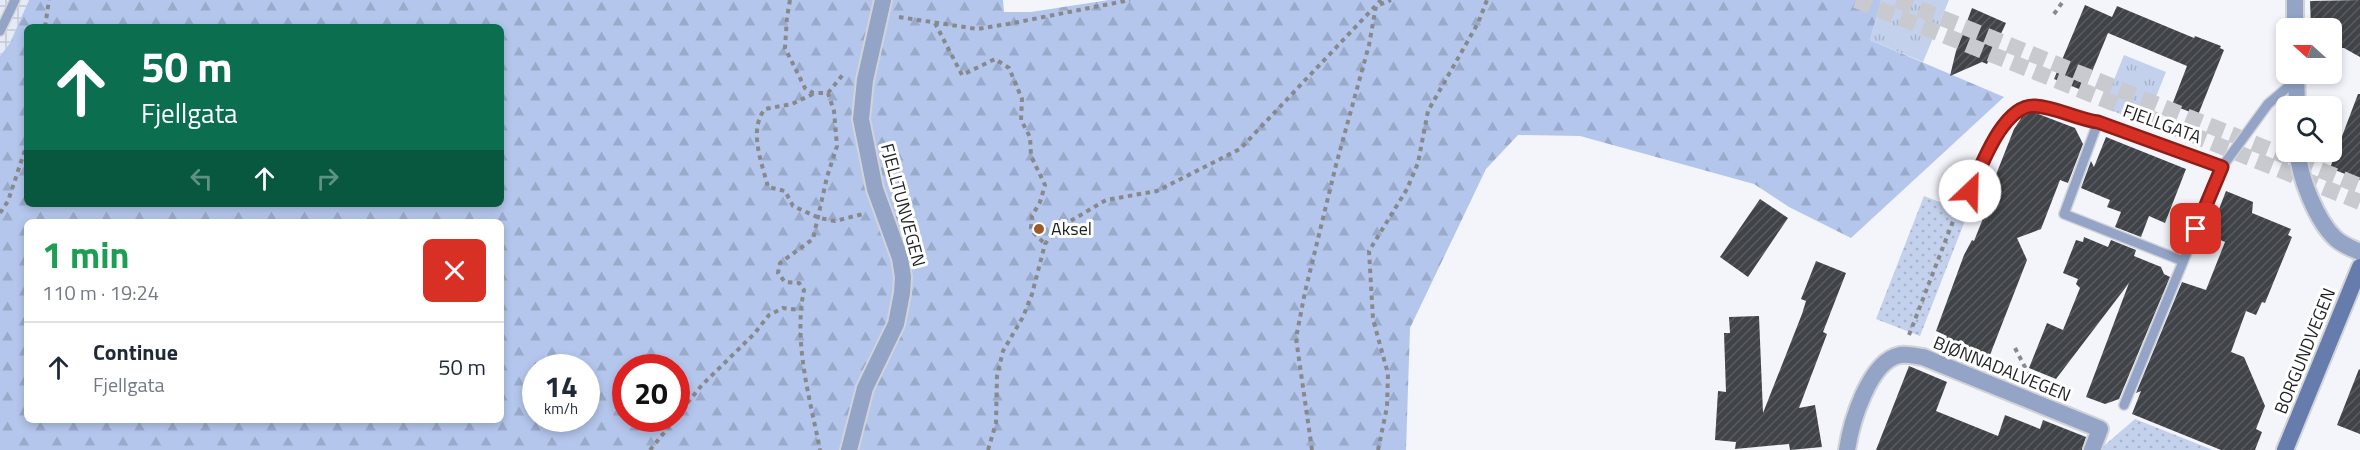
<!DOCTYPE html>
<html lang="en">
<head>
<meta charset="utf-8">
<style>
	:root { --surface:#fff; --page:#f2f2f3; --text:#1f2937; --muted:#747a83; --line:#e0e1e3 }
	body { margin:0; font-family:"Titillium Web",sans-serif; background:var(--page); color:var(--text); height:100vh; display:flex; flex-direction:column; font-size:22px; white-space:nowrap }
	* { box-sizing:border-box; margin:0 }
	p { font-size:20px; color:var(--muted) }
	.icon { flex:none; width:33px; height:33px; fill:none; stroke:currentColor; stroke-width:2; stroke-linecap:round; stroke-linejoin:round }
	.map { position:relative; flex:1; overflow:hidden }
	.side { position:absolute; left:24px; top:219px; width:480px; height:204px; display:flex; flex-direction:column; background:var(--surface); border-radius:9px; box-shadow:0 3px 9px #0003 }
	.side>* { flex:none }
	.hud { position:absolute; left:24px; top:24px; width:480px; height:183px; border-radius:9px; box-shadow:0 3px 9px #0003; background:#0b6e4f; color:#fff; overflow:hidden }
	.needle { width:39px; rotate:291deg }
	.controls { position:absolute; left:2276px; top:18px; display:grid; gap:12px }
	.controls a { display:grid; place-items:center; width:66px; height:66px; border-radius:9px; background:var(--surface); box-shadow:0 3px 9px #0003; font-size:30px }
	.speed { position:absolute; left:522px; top:354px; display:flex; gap:12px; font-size:30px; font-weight:700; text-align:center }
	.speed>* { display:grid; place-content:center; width:78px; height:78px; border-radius:50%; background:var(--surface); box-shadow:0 3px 9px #0003; line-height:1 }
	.speed small { font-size:15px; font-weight:400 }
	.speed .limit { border:9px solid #d22; background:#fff; color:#111 }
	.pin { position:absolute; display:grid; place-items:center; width:51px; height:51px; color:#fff; margin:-26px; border-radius:12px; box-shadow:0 3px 9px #0006 }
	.me { position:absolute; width:66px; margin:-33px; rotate:24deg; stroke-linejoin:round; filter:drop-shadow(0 0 4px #0008) }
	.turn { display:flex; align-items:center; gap:21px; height:126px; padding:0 18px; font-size:27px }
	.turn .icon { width:78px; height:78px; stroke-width:2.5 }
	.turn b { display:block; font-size:42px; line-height:51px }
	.lanes { display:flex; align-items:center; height:57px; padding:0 18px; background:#0003; justify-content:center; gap:30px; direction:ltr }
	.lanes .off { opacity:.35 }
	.round { display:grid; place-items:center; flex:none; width:63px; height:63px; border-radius:9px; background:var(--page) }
	.head { display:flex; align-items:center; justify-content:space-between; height:102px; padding:0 18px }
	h1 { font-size:36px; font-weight:700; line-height:45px; color:#1e9e55 }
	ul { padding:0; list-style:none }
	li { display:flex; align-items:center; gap:18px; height:90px; padding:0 18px; border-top:2px solid var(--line) }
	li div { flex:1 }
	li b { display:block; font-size:22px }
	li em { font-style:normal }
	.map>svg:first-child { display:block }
	.industrial { fill:url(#industrial-grid) }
	.grass { fill:url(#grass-tufts) }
	.forest { fill:url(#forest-firs); fill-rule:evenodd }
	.park { fill:url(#park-dots) }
	.building { fill:url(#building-hatch) }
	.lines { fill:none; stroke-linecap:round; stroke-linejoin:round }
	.trunk-tunnel { stroke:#c9cad0; stroke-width:16; stroke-dasharray:16 8; stroke-linecap:butt }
	.service-casing { stroke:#d1d3d8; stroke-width:12 }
	.minor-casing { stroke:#d1d3d8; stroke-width:20 }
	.secondary-casing { stroke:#d1d3d8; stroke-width:20 }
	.path { stroke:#87898d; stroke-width:4; stroke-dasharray:4.5 4.5; stroke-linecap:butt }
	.service { stroke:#93a4c6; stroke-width:9 }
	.minor { stroke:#93a4c6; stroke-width:16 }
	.secondary { stroke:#657cac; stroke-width:16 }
	.route-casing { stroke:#8d1f18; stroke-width:15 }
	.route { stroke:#d93025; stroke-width:10 }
	.poi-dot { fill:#9d5a28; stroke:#fff; stroke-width:2 }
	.labels { text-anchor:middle; stroke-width:6; stroke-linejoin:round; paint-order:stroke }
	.street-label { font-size:18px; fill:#1f2022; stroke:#fff }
	.poi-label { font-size:18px; fill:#1f2022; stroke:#fff; text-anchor:start }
</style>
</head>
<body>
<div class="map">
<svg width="2360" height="450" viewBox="0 0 2360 450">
	<defs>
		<pattern id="industrial-grid" width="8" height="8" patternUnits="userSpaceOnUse" patternTransform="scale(1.5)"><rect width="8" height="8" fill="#e4eaf6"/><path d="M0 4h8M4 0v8" fill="none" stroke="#c3c8d3"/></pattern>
		<pattern id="grass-tufts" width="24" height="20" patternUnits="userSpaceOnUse" patternTransform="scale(1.5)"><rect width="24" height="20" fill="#c4d1ec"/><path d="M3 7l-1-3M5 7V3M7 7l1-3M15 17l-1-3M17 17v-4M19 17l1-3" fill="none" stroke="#a8b3ca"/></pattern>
		<pattern id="forest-firs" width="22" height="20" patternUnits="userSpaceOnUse" patternTransform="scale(1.5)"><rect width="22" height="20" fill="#b4c6ec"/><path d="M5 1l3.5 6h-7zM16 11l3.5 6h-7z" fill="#9aaaca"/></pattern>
		<pattern id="park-dots" width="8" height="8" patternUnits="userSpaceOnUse" patternTransform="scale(1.5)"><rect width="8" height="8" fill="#c4d1ec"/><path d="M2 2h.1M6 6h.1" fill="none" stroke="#a8b3ca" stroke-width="1.8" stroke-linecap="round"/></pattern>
		<pattern id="building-hatch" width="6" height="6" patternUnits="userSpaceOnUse" patternTransform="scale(1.5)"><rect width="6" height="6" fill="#404347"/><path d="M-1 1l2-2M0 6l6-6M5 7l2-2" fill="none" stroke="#595b5f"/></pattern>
	</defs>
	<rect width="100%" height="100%" fill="#f3f5fb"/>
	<path class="industrial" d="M0 0H29L10 43 0 56Z"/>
	<path class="grass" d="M1881 0H1949L1923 62 1870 40Z
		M2124 55 2166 72 2145 124 2103 107Z"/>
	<path class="forest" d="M29 0H1003L1004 12H1031L1109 0H1881L1870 40 2004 97 1851 238 1789 207 1754 184 1580 136 1518 135 1486 169 1410 328 1406 450H0V56L10 43ZM27 27H501V204H27ZM27 222H501V420H27ZM536 368H586V418H536ZM626 368H676V418H626Z"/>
	<path class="park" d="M1924 196 1968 213 1920 336 1876 319Z
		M2135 419 2213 450H2099Z"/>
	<path class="building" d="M2360 0V57L2344 48H2331V28H2311L2310 1Z
		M2085 5 2112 17 2117 6 2194 38 2195 36 2221 46 2220 48 2224 50 2198 115 2172 105 2187 66 2108 33 2084 91 2054 79Z
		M1972 8 2006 23 1987 64 1982 62 1950 76 1956 51Z
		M2358 94H2360V180L2330 168Z
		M2033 112 2075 128 2083 144 2068 183 2060 180 2041 229 2017 238 2027 260 1988 360 1944 342 1947 336 1936 331 1964 255 1972 240 1974 241 1988 206 1990 190 2014 129 2022 117Z
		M2106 137 2186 169 2165 223 2149 216 2141 237 2115 227 2121 212 2107 207 2110 200 2081 188 2091 161 2094 167Z
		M2226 191 2253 202 2252 213 2291 229 2288 235 2292 237 2265 303 2262 302 2256 315 2246 311 2231 352 2244 357 2265 406 2256 429 2262 432 2255 450H2221L2132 414 2141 391 2136 393 2182 282 2206 290 2225 242 2209 235Z
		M1760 199 1788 218 1748 277 1720 257Z
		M2084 237 2108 247 2111 240 2136 250 2134 256 2161 267 2164 274 2170 277 2119 399 2105 404 2086 397 2129 283 2056 379 2029 368 2047 323 2063 330 2080 288 2076 284 2078 279 2063 273 2076 240 2083 242Z
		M1816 261 1846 273 1823 332 1827 334 1799 408 1815 405 1822 447 1790 450 1789 444 1735 449 1736 442 1715 440 1718 391 1726 392 1724 333H1730L1729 317 1759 316 1763 413 1802 314 1806 301 1801 299Z
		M1909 366 1947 382 1936 411 1998 436 2005 415 2040 429 2043 420 2086 437 2082 450H1876Z
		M2359 369 2360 370V434L2337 425Z"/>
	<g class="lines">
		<path class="trunk-tunnel" d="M1856 0 2360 202
			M1897 0 2360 186"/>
		<g class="service-casing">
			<path id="service" d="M0 31 15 0
				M2098 122 2064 214 2183 261
				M1970 191 1995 137 2018 111 2032 105 2098 122 2222 167
				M2124 405 2222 167 2268 104 2296 80"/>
		</g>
		<g class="minor-casing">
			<path id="minor" d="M2295 0V28
				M2296 74 2297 106
				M2298 152C2299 177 2317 221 2335 238 2342 245 2351 248 2360 252
				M849 450 865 388 896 324 902 293 903 277 900 258 875 189 861 119 865 80 883 0
				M1847 450C1851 423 1869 361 1900 355 1907 354 1916 356 1923 357L2100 429 2092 450"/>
		</g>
		<g class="secondary-casing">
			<path id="secondary" d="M2285 450 2360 267"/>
		</g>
		<path class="path" d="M790 0 787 17 785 48 805 88 813 93H828L834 111 837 146 827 177 813 239 780 263 778 273 785 282 799 283 804 290C793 343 810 398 820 450
			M2054 14 2064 0
			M899 17 977 29 1008 24 1130 0
			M935 23 962 75 995 59 1009 68 1022 99 1021 120 1030 137 1031 156 1045 185 1040 202 1032 216 1031 228 1034 233 1045 244
			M45 27 49 0
			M828 93 845 72
			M813 94 792 104 765 109C748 130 762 163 768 187L785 191 793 206 819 218 835 221 863 214
			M0 213 8 201 27 144
			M1909 335 1955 216 1963 203
			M2015 348 2028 373 2026 378
			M676 417 702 385 754 334 769 315 783 308 800 310
			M650 450 676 418
			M988 450 996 423 997 376 1003 351 1023 317 1032 294 1045 244 1057 229 1106 200 1157 191 1240 149 1381 0
			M1312 450 1296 338 1305 292 1336 165 1369 45 1376 6 1391 0
			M1378 450 1387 407 1388 374 1373 319 1369 251 1407 189 1418 163 1428 111 1478 23 1487 0"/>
		<use href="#service" class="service"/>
		<use href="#minor" class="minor"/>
		<use href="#secondary" class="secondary"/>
	</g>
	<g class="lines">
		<g class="route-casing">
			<path id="route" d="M1970 191C1981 167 2003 104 2035 106 2056 107 2076 119 2098 122L2222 167 2196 229"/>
		</g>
		<use href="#route" class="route"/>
	</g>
	<circle class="poi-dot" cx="1039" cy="229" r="6"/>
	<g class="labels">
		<g class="street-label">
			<text transform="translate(2162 124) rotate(20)" y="6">FJELLGATA</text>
			<text transform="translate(903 205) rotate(75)" y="6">FJELLTUNVEGEN</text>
			<text transform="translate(2305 351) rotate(-68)" y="6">BORGUNDVEGEN</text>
			<text transform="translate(2002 369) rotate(22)" y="6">BJØNNADALVEGEN</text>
		</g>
		<g class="poi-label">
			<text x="1051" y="235">Aksel</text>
		</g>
	</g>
</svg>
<div class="controls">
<a><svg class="needle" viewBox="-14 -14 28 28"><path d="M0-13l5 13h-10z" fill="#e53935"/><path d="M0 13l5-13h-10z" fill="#747a83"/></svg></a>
<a><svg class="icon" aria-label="search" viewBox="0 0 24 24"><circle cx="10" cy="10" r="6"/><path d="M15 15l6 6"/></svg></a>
</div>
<div class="speed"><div>14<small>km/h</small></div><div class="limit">20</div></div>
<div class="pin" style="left:2196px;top:229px;background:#d93025"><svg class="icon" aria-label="arrive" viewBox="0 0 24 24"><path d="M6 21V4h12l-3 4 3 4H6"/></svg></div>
<svg class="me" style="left:1970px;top:191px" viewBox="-20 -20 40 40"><circle r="19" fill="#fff"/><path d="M0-13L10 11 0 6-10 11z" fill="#d93025"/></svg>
<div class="hud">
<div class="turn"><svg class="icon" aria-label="ahead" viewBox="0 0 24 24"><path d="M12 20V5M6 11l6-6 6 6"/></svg><div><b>50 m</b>Fjellgata</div></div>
<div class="lanes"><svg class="icon off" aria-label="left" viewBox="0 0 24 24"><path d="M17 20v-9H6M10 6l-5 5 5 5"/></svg><svg class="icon" aria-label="ahead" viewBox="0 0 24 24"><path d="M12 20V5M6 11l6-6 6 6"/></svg><svg class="icon off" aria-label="right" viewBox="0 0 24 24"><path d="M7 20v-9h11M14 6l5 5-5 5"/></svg></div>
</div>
<section class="side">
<div class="head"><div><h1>1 min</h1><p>110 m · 19:24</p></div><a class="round" style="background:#d93025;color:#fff"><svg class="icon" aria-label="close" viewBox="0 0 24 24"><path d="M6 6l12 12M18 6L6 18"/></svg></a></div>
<ul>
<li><svg class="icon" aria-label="ahead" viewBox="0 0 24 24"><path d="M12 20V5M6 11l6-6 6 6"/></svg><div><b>Continue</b><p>Fjellgata</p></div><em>50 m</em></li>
</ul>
</section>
</div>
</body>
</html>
